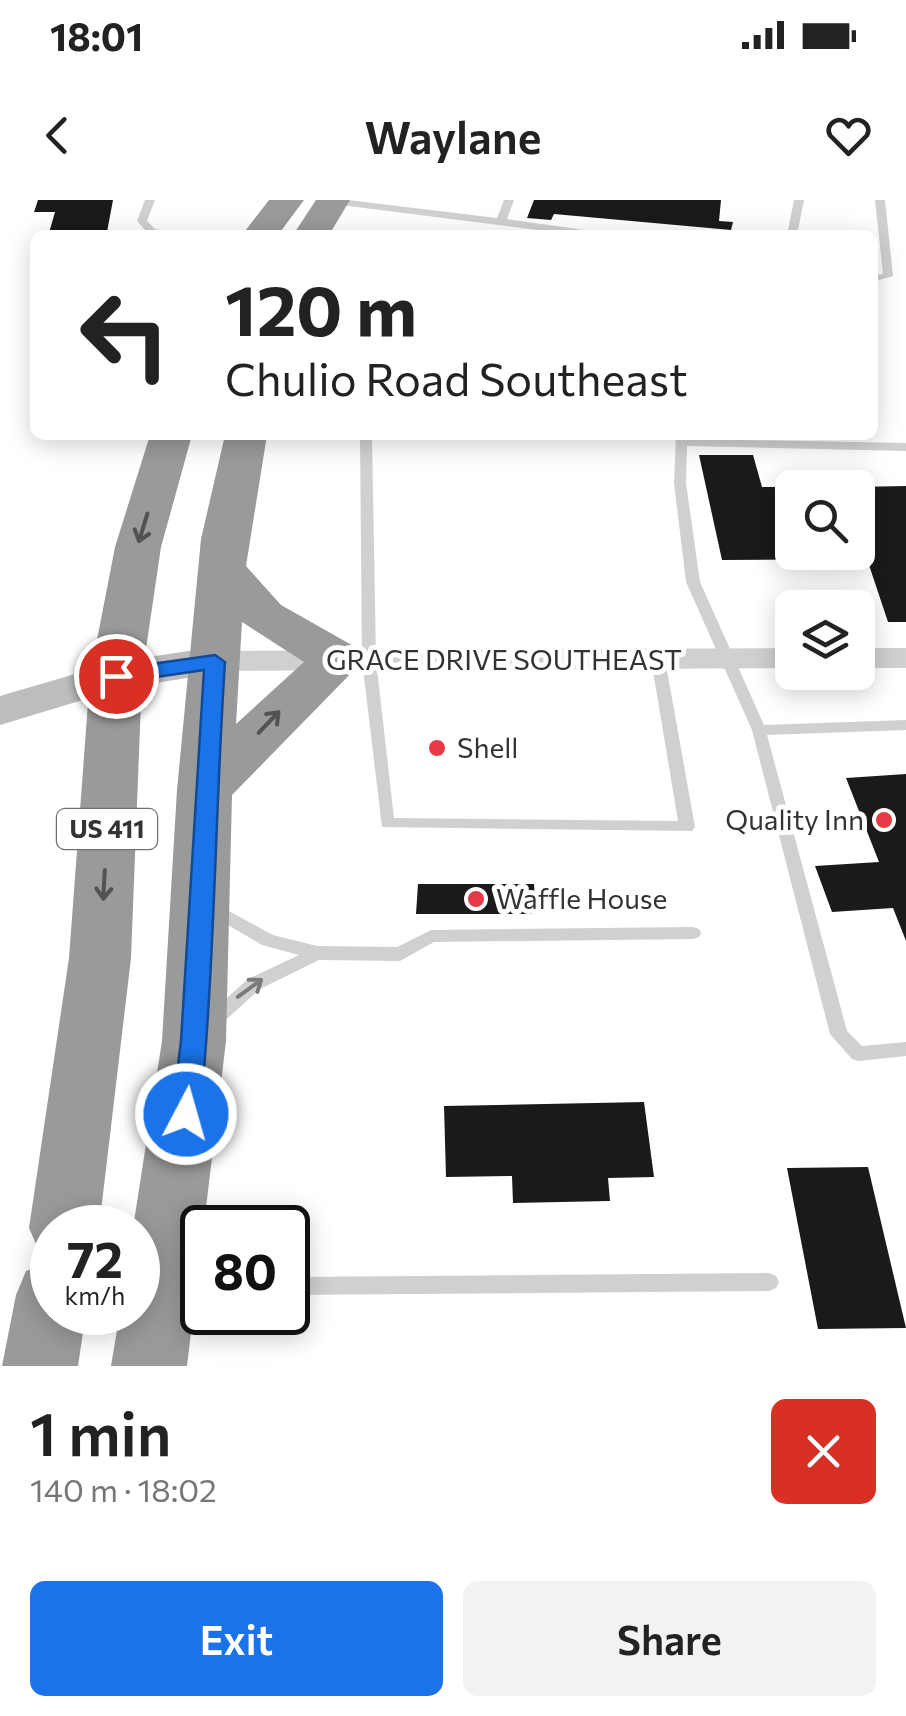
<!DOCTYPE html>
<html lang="en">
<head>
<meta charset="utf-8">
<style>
	:root { --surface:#fff; --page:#f2f2f2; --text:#222; --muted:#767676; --accent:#1a73e8 }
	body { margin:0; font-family:Commissioner,sans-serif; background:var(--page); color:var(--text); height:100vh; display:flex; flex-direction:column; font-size:38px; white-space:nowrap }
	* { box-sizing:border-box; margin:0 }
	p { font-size:32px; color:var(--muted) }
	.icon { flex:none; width:55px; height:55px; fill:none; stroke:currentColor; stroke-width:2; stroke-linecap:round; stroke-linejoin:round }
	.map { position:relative; height:1166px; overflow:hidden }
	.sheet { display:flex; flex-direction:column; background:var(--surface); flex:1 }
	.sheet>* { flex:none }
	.guide { position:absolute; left:30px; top:30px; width:848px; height:210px; border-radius:15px; box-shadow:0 5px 25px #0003; background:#fff; color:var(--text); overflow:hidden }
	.tools { position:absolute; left:775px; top:270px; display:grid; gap:20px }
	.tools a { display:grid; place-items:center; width:100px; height:100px; border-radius:15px; background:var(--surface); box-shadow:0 5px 25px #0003; font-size:50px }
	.speed { position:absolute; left:30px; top:1005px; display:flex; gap:20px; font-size:50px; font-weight:700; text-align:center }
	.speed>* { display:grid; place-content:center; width:130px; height:130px; border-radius:50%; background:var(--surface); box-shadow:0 5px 25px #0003; line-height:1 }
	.speed small { font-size:25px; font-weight:400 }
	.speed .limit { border:5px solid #111; border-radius:15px; background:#fff; color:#111 }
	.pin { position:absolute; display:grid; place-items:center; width:85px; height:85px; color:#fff; margin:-42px; border:5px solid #fff; border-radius:50%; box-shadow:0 2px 10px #0007 }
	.me { position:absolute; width:110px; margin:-55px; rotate:6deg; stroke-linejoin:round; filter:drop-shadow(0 0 8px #0008) }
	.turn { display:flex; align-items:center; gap:35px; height:210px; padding:0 30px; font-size:45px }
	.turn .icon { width:130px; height:130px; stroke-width:2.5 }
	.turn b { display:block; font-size:70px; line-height:85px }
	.round { display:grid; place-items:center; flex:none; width:105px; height:105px; border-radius:15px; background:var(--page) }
	.head { display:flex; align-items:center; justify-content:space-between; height:170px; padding:0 30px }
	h1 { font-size:60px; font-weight:600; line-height:75px }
	.button { display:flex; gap:20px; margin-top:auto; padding:20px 30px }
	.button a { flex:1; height:115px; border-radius:15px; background:var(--accent); color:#fff; font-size:40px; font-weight:600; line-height:115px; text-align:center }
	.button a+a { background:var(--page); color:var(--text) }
	.status { display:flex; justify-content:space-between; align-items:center; height:70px; padding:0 50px; background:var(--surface); direction:ltr }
	.status svg { height:28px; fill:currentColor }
	header { display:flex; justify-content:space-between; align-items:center; height:130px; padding:0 30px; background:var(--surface); font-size:45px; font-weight:600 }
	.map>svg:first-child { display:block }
	.building { fill:#1a1a1a }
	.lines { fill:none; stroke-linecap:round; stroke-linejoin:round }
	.lane { fill:#d0d0d0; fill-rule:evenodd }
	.street { fill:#d0d0d0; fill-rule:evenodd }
	.secondary { fill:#bdbdbd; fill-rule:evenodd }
	.highway { fill:#9a9a9a; fill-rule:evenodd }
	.oneway { stroke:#525252 }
	.oneway2 { stroke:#7a7a7a }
	.route { fill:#1a73e8; stroke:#114b97; stroke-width:2.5 }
	.poi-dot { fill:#e63946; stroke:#fff; stroke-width:4 }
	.labels { text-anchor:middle; stroke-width:10; stroke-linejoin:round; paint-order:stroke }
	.shield { fill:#fff; stroke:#707070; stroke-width:2.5 }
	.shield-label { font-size:25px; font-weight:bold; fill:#333 }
	.street-label { font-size:28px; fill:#333; stroke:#fff }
	.poi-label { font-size:28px; fill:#333; stroke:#fff; text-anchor:start }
</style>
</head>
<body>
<div class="status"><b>18:01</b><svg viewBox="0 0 49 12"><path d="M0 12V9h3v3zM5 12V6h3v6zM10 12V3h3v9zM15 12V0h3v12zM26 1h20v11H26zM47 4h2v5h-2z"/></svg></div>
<header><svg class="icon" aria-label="back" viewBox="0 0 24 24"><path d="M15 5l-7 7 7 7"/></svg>Waylane<svg class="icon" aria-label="heart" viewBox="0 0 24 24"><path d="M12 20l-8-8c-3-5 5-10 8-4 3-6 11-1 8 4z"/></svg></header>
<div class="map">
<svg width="906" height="1166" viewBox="0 0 906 1166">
	<rect width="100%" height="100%" fill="#fff"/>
	<path class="building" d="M38 0H113L107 32 49 33 55 12H34Z
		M534 0H721L719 21 733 22 731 30 554 14 551 20 527 18Z
		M699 255H753L762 287H792V352H858V287L906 286V422H888L867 359 722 360Z
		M906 574V741L893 708 832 712 815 666 879 662 846 578Z
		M418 684H534L536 714H416Z
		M644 902 654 977 608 978 610 1001 513 1003 512 976 446 977 444 906Z
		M868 967 906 1128 818 1129 787 968Z"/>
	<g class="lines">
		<path class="lane" d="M145 0H155L147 21 155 29 179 35 149 34 137 21Z
			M329 0H348L497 18 504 0H514L507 19 598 32 603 35H578L333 4Z
			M794 0H804L797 35H787Z
			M875 0H885L893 76 872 82V76L883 74Z
			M360 235H372L376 460 394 618 678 621 651 459 658 454 665 459 695 627 692 631 382 627 362 460Z
			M676 235H688V239L906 243V251L687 246 686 283 700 382 764 525 906 520V530L767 535 847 831 862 846 906 842V856L858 861 852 859 830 834 752 530 686 382 674 283Z
			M212 702 273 735 317 746 397 747 431 730 693 727 699 729 701 733 699 737 693 739 434 742 400 761 319 760 260 789 219 826 213 828 207 826 204 821 207 816 248 779 299 755 262 745 206 712 204 708 206 704Z
			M769 1073 776 1076 779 1082 776 1088 769 1091 288 1095V1077Z"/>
		<path class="street" d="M792 448V468L215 471 204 468 200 461 204 454 215 451Z
			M858 448H906V468H858Z"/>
		<path class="secondary" d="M215 447 230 451 236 461 230 471 119 489 0 525V496L116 462Z"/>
		<path class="highway" d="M269 0H304L278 35H242Z
			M316 0H350L329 35H293Z
			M150 235H192L161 347 142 476 131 758 99 1028H52V1056L39 1051 29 1028 69 758 90 476 115 347Z
			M225 235H267L246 366 281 405 357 448 364 460 232 595 226 841 187 1166H111L120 1112H138V1028H133L162 841 177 590 201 339ZM242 422 304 462 236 524Z
			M52 1061V1112H86L78 1166H2L16 1095 26 1071Z"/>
	</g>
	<defs><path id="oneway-shaft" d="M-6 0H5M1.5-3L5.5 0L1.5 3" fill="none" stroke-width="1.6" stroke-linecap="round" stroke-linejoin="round" transform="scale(2.5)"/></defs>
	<g class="oneway">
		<use href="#oneway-shaft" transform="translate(143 328) rotate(107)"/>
		<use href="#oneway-shaft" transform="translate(269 522) rotate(-46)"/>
		<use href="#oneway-shaft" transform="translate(104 685) rotate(93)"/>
	</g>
	<use class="oneway2" href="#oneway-shaft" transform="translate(250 788) rotate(-36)"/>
	<path class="route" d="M215 455 225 462C215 612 215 764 200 914L195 923 186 926 176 923 172 914 181 841 204 470 116 483 105 476 116 469Z"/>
	<g class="poi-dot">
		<circle cx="437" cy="548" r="10"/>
		<circle cx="884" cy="620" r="10"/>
		<circle cx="476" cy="699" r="10"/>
	</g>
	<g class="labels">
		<rect class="shield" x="57" y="609" width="100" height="40" rx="8"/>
		<g class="shield-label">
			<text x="107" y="638">US 411</text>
		</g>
		<g class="street-label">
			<text x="504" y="470">GRACE DRIVE SOUTHEAST</text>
		</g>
		<g class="poi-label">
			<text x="457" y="558">Shell</text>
			<text x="864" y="630" text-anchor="end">Quality Inn</text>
			<text x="496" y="709">Waffle House</text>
		</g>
	</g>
</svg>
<div class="tools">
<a><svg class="icon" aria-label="search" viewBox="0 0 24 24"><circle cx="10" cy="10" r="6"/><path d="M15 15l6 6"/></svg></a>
<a><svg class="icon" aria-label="layers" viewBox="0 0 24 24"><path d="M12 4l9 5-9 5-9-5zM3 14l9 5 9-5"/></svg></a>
</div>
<div class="speed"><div>72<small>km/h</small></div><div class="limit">80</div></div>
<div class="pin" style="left:116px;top:476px;background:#d93025"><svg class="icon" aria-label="arrive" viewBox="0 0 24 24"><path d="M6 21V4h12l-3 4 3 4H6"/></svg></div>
<svg class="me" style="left:186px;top:914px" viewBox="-20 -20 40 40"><circle r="17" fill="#1a73e8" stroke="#fff" stroke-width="3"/><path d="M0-11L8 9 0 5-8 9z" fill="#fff"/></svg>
<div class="guide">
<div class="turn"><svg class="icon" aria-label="left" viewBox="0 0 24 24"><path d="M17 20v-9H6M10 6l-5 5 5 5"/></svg><div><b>120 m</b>Chulio Road Southeast</div></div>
</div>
</div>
<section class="sheet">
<div class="head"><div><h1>1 min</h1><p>140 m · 18:02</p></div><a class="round" style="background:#d93025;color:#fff"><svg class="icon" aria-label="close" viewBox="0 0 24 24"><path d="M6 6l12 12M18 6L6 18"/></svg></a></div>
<div class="button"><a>Exit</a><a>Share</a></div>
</section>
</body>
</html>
